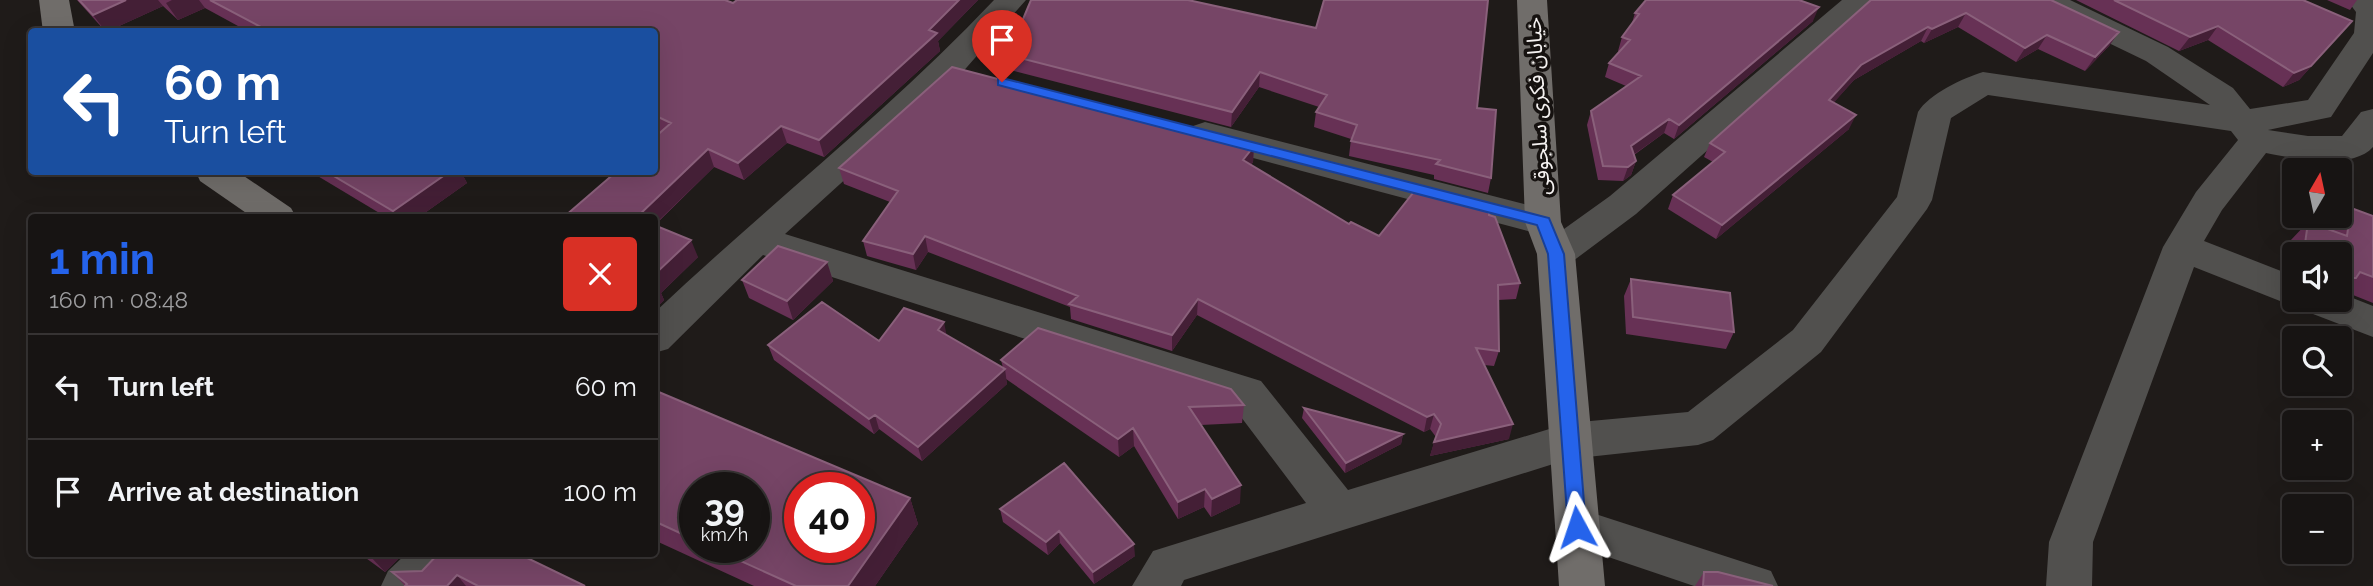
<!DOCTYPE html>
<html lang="en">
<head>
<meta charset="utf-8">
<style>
	:root { --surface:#171413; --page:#242121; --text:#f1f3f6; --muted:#9e9ea0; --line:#363333; --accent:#2563eb }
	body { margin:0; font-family:Raleway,"Noto Sans Arabic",sans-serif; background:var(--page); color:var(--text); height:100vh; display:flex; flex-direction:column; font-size:26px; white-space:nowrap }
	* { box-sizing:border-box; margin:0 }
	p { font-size:23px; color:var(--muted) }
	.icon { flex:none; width:38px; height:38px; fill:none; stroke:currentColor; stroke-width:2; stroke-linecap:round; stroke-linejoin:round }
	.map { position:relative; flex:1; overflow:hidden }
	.sheet { position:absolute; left:28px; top:214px; width:630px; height:343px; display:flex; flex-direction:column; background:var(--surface); border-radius:7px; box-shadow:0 7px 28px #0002,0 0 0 2px var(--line) }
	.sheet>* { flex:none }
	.top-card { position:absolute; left:28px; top:28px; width:630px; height:147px; border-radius:7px; box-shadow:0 7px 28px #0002,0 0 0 2px var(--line); background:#1a4fa0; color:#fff; overflow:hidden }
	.needle { width:46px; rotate:9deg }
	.tools { position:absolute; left:2282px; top:158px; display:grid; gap:14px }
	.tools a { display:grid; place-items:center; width:70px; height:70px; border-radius:7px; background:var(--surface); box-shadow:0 7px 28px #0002,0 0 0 2px var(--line); font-size:35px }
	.speed { position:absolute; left:679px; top:472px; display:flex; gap:14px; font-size:35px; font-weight:700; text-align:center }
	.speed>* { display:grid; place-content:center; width:91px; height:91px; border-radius:50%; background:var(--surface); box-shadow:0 7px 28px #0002,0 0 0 2px var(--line); line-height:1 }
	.speed small { font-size:18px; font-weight:400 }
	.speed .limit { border:10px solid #d22; background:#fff; color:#111 }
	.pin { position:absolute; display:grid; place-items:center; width:60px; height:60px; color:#fff; margin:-72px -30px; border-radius:50% 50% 50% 0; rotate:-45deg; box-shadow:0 0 7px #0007 }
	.pin .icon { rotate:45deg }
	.me { position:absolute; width:77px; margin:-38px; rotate:355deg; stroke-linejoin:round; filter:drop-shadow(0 0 5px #0008) }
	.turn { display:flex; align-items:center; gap:24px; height:147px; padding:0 21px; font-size:32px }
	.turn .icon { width:91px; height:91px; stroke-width:2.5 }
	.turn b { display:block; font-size:49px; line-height:60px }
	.round { display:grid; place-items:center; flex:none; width:74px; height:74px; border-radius:7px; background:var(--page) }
	.head { display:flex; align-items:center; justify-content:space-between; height:119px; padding:0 21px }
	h1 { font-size:42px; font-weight:700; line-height:52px; color:var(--accent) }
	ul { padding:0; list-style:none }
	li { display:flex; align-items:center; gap:21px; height:105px; padding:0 21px; border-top:2px solid var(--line) }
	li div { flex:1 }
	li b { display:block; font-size:26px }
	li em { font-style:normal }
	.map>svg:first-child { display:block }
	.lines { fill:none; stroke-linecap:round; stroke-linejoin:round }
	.street { fill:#51504e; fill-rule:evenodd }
	.secondary { fill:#706d6a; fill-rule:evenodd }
	.wall { fill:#673155; fill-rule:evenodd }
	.shaded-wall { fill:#441f36 }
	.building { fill:#764566; stroke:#8a607b; stroke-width:2; fill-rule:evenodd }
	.route { fill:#2563eb; stroke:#184099; stroke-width:2 }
	.labels { text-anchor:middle; stroke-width:7; stroke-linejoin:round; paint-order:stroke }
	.street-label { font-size:21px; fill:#f5f2f1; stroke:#161210 }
</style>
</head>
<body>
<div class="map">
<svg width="2373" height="586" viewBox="0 0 2373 586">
	<rect width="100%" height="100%" fill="#1f1b19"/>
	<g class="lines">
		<path class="street" d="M994 0H1026L960 75 785 234 1261 381 1348 490 1569 423 1688 412 1793 330 1897 197 1918 112C1929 94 1963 78 1983 72L2210 105 2146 61 2034 7 2030 0H2070L2168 47 2233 88 2250 109 2308 100 2354 33 2356 12 2347 0H2373V53L2331 117 2268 130 2308 136H2342L2361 112 2373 109V147C2352 171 2293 158 2266 153L2222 210 2204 241 2294 276V299H2340V293L2373 306V337L2300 309 2298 304 2280 301 2194 267 2093 542 2092 586H2046L2049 542 2163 247 2196 192 2238 140 2231 131 1988 95 1951 118 1932 200 1927 209 1821 352 1713 440 1698 445 1569 459 1184 580 1181 586H1132L1153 551 1306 503 1232 405 763 255 668 349 654 353V313C766 207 888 112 994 0Z
			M1842 0H1876L1636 214 1569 264 1556 268 1543 264 1537 254 1543 244 1610 196Z
			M1205 122 1543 209 1556 213 1561 222 1556 231 1543 235 1193 142 1188 134 1193 126Z
			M1577 508 1771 571 1778 586H1694L1561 541 1555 527 1561 513Z
			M407 553H460L453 567 435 586H381L388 571Z"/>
		<path class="secondary" d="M39 0H69L75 32H43Z
			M1517 0H1547L1561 222 1575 254 1605 586H1559L1537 254 1525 222Z
			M196 172H238L291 208 296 217H252L200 181Z"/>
	</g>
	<path class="wall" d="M77 0H725L733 3 737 0H978L938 41 940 51 824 157 787 143 744 180 714 167 655 225 698 257 661 293 664 300 654 310V217H566L565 216 661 132 654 129V32H249L205 8 178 20 163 6 106 32Z
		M1031 0 1477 108 1491 178 1488 193 1434 179V175L1349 156 1351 139 1314 127 1316 112 1319 107 1259 87 1231 127 1010 70 1008 55Z
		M1871 0 2119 32 2109 46 2085 71 2038 49 2016 62 1958 27 1924 43 1921 41 1854 80 1833 103 1849 129 1716 239 1668 209 1673 195 1713 162 1704 157 1710 143Z
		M2076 0H2303L2352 21 2299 80 2283 87 2208 40 2179 51Z
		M2327 0H2357L2350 10Z
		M1635 13 1813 21 1674 139 1664 133 1634 155 1636 161 1631 175 1623 181 1598 180 1587 125 1591 111 1626 86 1605 77 1609 63 1619 52 1618 51 1622 37 1631 26Z
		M1254 146 1253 162 1251 165 1349 224 1379 236 1489 215 1520 283 1516 299 1498 300 1499 351 1494 366 1484 365 1509 439 1430 456 1436 437 1430 429 1424 432 1197 315 1172 351 1071 319 1070 307 928 252 916 270 867 256 863 241 890 202 844 184 839 168Z
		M311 172H461L467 183 419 217H386Z
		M2351 208 2373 216V303L2343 291 2340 294V254H2294V274L2286 270 2290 241 2308 222 2332 231 2333 227Z
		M827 262 833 281 793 320 749 298 742 280Z
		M1631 279 1734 332 1726 349 1626 334 1624 296Z
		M947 336 1003 368 1001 360 1244 405 1242 423 1201 425 1240 503 1211 517 1204 507 1178 519 1134 446 1119 457 1006 379 1007 384 922 461 879 429 874 434 774 360 768 345 879 341Z
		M654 390 910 498 918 524 875 586H754L654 540ZM695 488 754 548H695Z
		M1304 408 1403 434 1401 444 1345 473 1302 418Z
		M1000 509 1135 556 1094 584 1060 543 1048 555 1003 522Z
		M359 553H404L385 572Z
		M422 571 586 586H405L392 572Z
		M1704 572 1773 586H1695Z"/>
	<path class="shaded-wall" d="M126 0H158L163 6 106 32 93 15Z
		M172 0H199L205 8 178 20 166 3Z
		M959 0H978L938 41 940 51 824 157 819 140Z
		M1819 7 1813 21 1674 139 1679 125Z
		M1966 13 1958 27 1924 43 1932 29Z
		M2352 21 2299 80 2283 87 2294 73Z
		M2218 26 2208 40 2179 51 2190 37Z
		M1928 27 1921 41 1854 80 1823 115 1829 100 1861 65Z
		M2119 32 2109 46 2085 71 2095 57Z
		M2047 35 2038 49 2016 62 2025 48Z
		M1260 72 1259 87 1231 127 1232 112Z
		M1856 115 1849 129 1716 239 1722 225Z
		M1669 119 1664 133 1626 160 1631 146Z
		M781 126 787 143 744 180 738 163Z
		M1254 146 1253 162 1243 176V160Z
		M708 149 714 167 654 225V217H637Z
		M1636 161 1631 175 1623 181 1628 167Z
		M449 172H461L467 183 419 217H397L393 211Z
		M925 236 928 252 916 270 913 254Z
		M691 240 698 257 661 293 664 300 654 310V275Z
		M827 262 833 281 793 320 787 301Z
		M1198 299 1197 315 1172 351V335Z
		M944 322 947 337 938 330Z
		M1005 369 1007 384 922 461 918 447Z
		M1434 414 1430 429 1424 432 1427 417Z
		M875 415 879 429 874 434 869 419Z
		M1513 424 1509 439 1430 456 1434 442Z
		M1133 428 1134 446 1119 457 1118 439Z
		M1403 434 1401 444 1345 473 1346 463Z
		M1241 485 1240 503 1211 517 1212 499Z
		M1205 489 1204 507 1178 519V502Z
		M910 498 918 524 875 586H848Z
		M1059 531 1060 543 1048 555 1046 542Z
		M1134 544 1135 556 1094 584 1093 572Z
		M371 553H404L385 572 369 555Z
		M457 575 466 586H447Z"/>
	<path class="building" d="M79 0H126L93 15Z
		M210 0H725L733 3 737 0H959L929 30 937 33 819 140 781 126 738 163 708 149 637 217H567L565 216 616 172H654V138L671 123 654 115V32H252L261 27Z
		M1031 0H1188L1316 28 1324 0H1488L1477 108 1496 110 1491 178 1436 164 1440 160 1351 141 1357 125 1316 112 1327 95 1260 72 1232 112 1008 55Z
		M1646 0H1799L1819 7 1679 125 1669 119 1631 146 1636 161 1628 167 1603 166 1591 111 1641 76 1609 63 1630 40 1622 37 1639 14 1635 13Z
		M1871 0H2051L2119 32 2095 57 2047 35 2025 48 1966 13 1932 29 1928 27 1861 65 1829 100 1856 115 1722 225 1673 195 1725 152 1710 143Z
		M2114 0H2303L2352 21 2311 66 2294 73 2218 26 2190 37Z
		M952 67 1254 146 1243 160 1349 224 1351 222 1379 236 1417 188 1489 207V215L1495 217 1520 283 1498 285 1499 351 1476 348 1513 424 1434 442 1441 424 1434 414 1427 417 1198 299 1172 335 1069 304 1078 296 925 236 913 254 863 241 898 191 839 168Z
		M327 172H449L393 211Z
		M2351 208 2373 216V277L2360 272 2356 278H2348L2340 275V254H2310L2304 251 2308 222 2347 236Z
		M654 225 691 240 654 275Z
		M778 246 827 262 787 301 742 280Z
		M1631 279 1730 293 1734 332 1633 317Z
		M822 302 879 341 904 308 944 322 938 330 1005 369 918 447 875 415 869 419 768 345Z
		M1038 328 1231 389 1244 405 1189 407 1241 485 1212 499 1205 489 1178 502 1133 428 1118 439 1001 360Z
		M654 390 910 498 848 586H796L712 548H754V488H695V540L654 521ZM800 488H859V548H800Z
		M1304 408 1403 434 1346 463Z
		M1064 463 1134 544 1093 572 1059 531 1046 542 1000 509Z
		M439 553H517L585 586H478L457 575 447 586H405L407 584 392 572 422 571Z
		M1704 572H1718L1773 586H1703Z"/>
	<path class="route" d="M1002 78 1549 218 1564 254 1586 527 1583 532H1570L1568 527 1548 254 1537 225 998 85V79Z"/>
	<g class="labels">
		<g class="street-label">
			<text transform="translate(1538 106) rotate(-93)" y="7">خیابان فکری سلجوقی</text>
		</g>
	</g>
</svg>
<div class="tools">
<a><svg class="needle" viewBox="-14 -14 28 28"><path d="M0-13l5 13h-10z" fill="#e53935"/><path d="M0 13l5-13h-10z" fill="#9e9ea0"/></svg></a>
<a><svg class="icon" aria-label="sound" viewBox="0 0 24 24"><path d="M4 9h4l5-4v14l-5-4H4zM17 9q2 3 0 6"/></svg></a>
<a><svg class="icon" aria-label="search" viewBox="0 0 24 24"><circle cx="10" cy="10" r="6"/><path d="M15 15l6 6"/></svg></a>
<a>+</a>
<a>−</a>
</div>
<div class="speed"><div>39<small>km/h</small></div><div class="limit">40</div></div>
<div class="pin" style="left:1002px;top:82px;background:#d93025"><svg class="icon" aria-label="arrive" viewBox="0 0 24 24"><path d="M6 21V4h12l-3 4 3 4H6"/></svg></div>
<svg class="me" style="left:1577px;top:527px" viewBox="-20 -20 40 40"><path d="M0-17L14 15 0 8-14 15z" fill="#2563eb" stroke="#fff" stroke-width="4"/></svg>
<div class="top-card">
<div class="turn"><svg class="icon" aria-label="left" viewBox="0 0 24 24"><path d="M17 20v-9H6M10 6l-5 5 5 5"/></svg><div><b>60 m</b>Turn left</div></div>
</div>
<section class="sheet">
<div class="head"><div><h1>1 min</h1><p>160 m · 08:48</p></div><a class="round" style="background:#d93025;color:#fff"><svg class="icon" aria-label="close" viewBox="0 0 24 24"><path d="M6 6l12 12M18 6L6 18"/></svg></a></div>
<ul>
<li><svg class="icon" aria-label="left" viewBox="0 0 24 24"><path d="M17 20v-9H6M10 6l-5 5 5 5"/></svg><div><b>Turn left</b></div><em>60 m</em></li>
<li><svg class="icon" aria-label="arrive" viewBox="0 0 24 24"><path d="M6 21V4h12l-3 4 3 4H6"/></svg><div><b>Arrive at destination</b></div><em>100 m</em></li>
</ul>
</section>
</div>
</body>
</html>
